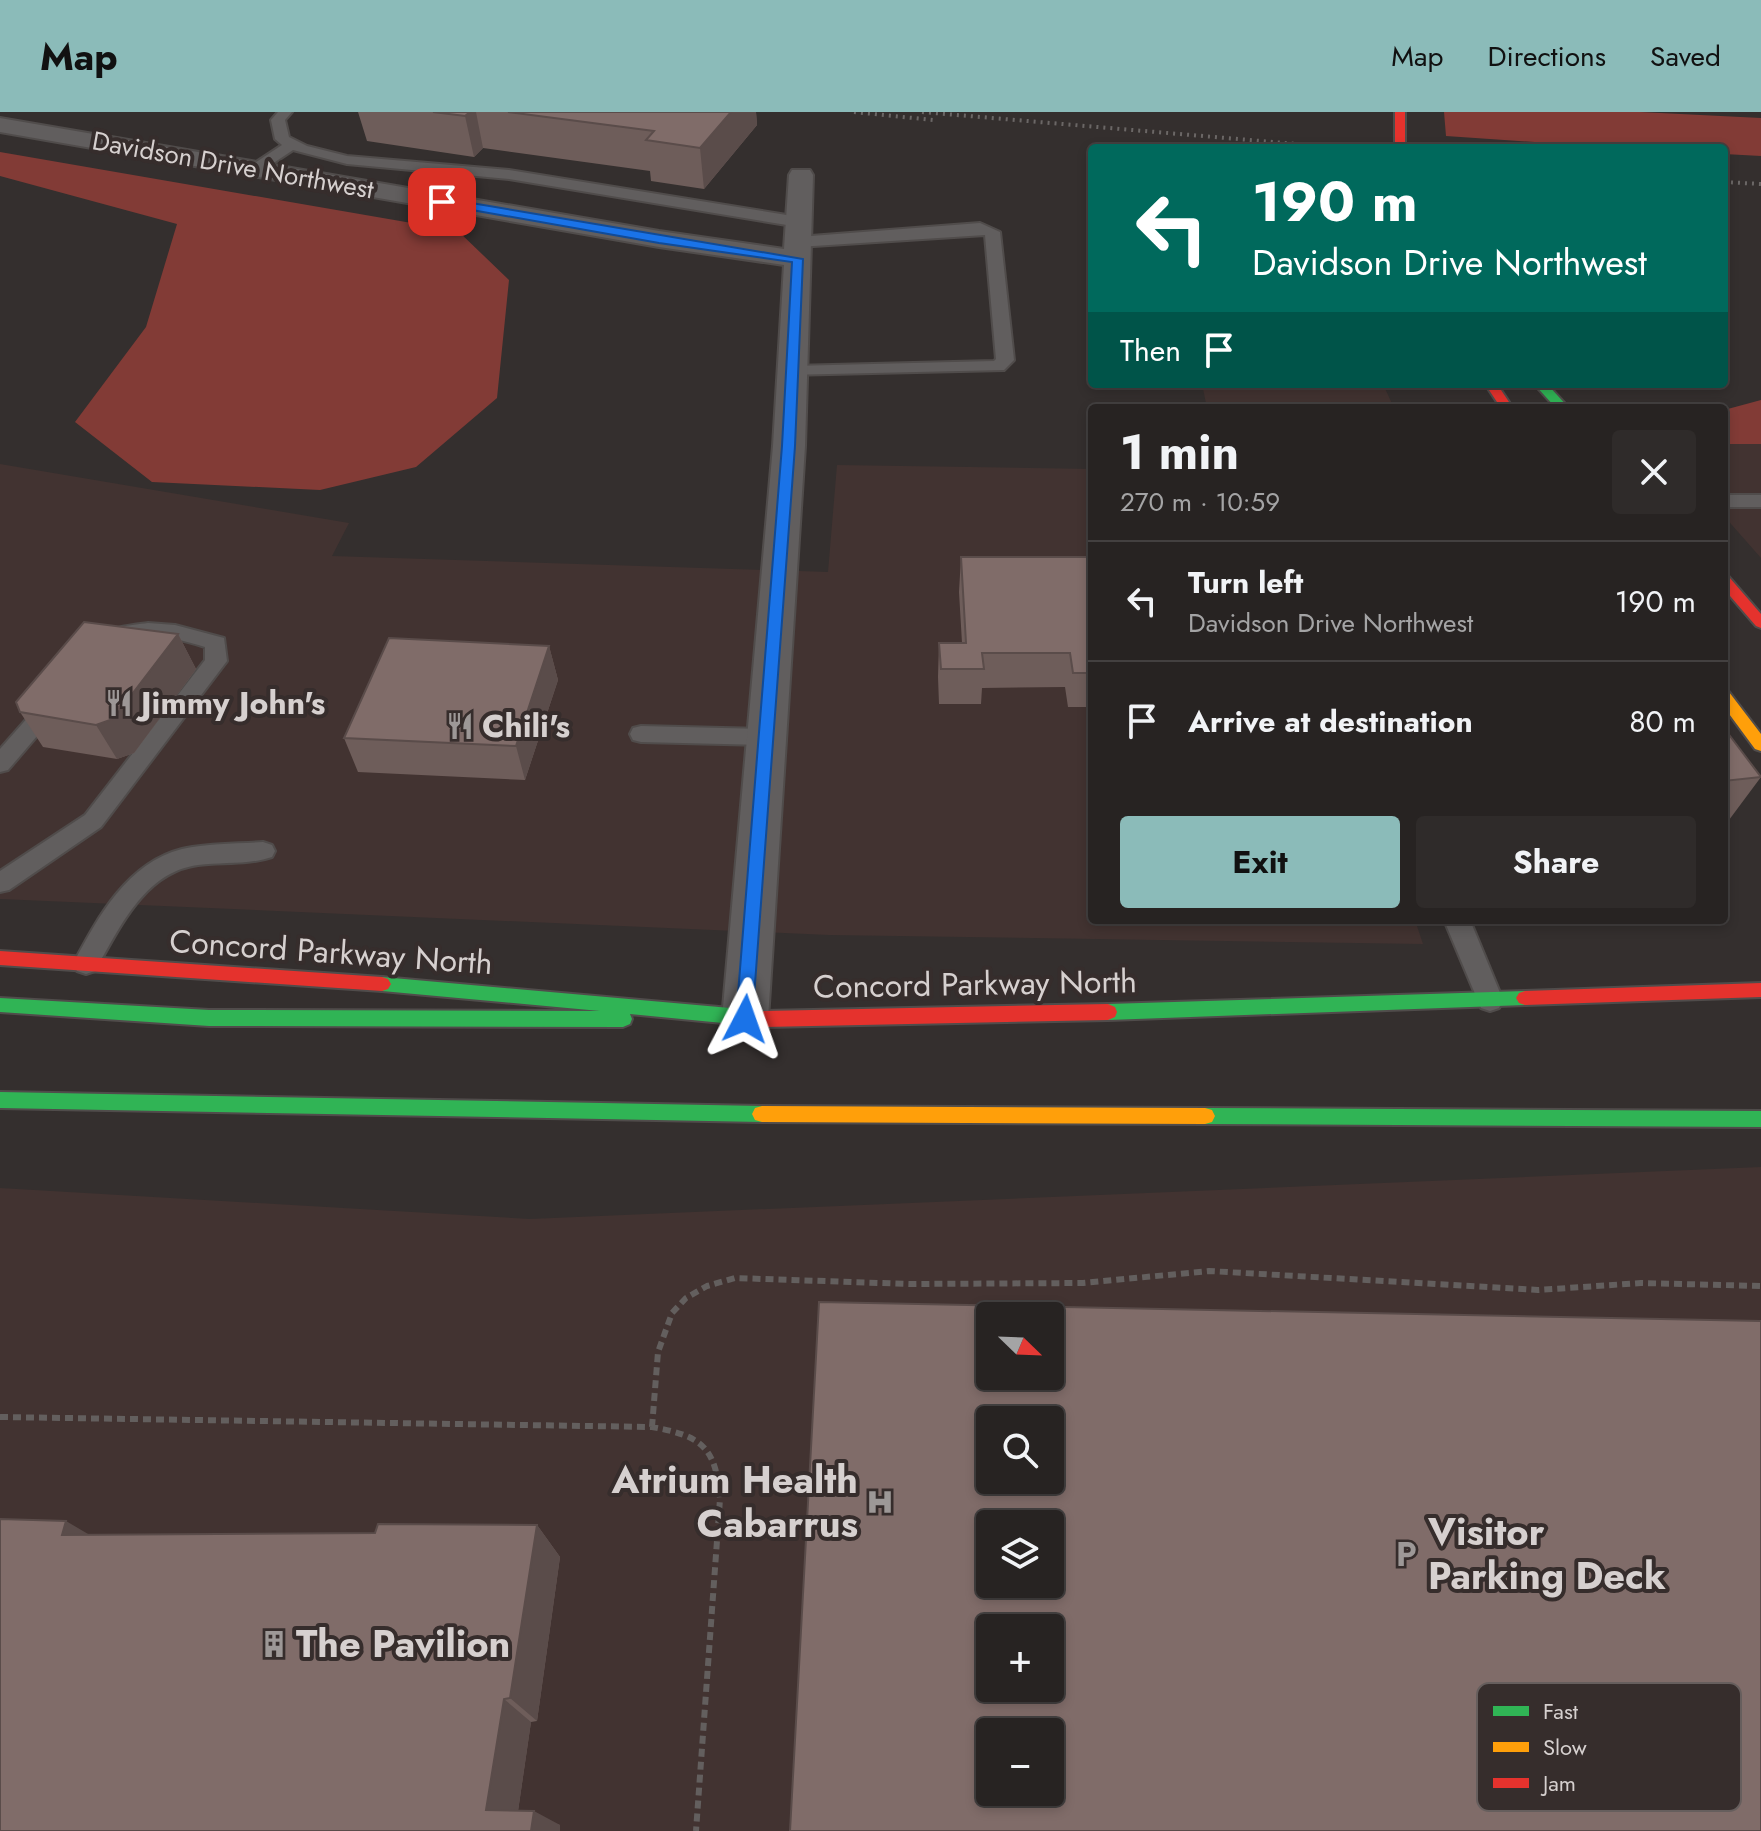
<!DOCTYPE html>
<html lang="en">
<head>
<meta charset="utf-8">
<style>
	:root { --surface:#272322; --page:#2f2b2a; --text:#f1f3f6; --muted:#a4a4a5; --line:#434040; --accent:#8bbbb9 }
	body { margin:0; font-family:Jost,sans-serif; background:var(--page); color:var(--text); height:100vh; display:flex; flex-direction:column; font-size:30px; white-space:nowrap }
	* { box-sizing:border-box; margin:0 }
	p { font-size:26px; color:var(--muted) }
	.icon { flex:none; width:44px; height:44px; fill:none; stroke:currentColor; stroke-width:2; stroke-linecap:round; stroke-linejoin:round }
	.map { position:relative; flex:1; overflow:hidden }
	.sheet { position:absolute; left:1088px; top:292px; width:640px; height:520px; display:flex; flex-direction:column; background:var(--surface); border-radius:8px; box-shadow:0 4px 12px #0003,0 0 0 2px var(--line) }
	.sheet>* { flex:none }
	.banner { position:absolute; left:1088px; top:32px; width:640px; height:244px; border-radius:8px; box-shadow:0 4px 12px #0003,0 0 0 2px var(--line); background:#00695c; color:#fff; overflow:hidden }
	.needle { width:52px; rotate:113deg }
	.fabs { position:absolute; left:976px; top:1190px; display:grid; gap:16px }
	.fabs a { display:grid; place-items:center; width:88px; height:88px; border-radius:8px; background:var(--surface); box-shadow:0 4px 12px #0003,0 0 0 2px var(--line); font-size:40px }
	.pin { position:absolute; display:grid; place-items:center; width:68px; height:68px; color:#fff; margin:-34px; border-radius:16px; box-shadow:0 4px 12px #0006 }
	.me { position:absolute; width:88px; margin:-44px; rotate:4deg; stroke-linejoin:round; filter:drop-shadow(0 0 6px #0008) }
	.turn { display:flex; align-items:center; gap:28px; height:168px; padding:0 32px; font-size:36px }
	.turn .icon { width:104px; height:104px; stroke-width:2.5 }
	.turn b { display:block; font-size:56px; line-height:68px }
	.then { display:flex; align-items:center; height:76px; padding:0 32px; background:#0003; gap:16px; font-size:30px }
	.round { display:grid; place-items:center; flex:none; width:84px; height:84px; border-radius:8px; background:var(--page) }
	.summary { display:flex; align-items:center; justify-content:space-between; height:136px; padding:0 32px }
	h1 { font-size:48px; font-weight:700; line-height:60px }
	.button { display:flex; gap:16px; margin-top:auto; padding:16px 32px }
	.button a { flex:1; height:92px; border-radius:8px; background:var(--accent); color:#111; font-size:32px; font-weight:700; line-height:92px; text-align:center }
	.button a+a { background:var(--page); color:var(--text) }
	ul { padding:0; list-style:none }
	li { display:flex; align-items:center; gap:24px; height:120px; padding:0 32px; border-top:2px solid var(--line) }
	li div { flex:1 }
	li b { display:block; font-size:30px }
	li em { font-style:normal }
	header { display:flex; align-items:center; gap:48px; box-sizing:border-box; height:112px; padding:0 40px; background:var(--accent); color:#111 }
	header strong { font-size:38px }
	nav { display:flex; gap:44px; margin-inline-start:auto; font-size:28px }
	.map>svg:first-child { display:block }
	.built { fill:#423331; fill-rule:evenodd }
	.green { fill:#823b36 }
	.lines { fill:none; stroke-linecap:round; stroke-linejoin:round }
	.lane-casing { stroke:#504c4b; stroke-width:4 }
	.street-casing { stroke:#504c4b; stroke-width:4 }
	.fast-casing { stroke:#504c4b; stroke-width:4 }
	.slow-casing { stroke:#504c4b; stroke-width:4 }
	.jam-casing { stroke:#504c4b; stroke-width:4 }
	.path { stroke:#635f5e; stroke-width:6; stroke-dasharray:8 5; stroke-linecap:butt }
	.lane { fill:#615e5e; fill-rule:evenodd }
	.street { fill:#615e5e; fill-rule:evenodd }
	.fast { fill:#30b455; fill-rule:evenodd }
	.slow { fill:#ff9f0a; fill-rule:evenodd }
	.jam { fill:#e5322d; fill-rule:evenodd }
	.rail { stroke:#6b6766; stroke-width:4; stroke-dasharray:2 5; stroke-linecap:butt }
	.wall { fill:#6e5d5a }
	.shaded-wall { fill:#5a4c4a }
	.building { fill:#806c69; stroke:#5a4c4a; stroke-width:2; fill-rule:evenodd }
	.route { fill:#1a73e8; stroke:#114b97; stroke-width:2 }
	.labels { text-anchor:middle; stroke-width:8; stroke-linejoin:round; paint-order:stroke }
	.far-street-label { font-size:26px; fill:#d6d0cf; stroke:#362d2c }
	.poi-label { font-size:32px; font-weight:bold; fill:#d6d0cf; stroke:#362d2c; text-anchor:start }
	.street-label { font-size:32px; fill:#d6d0cf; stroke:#362d2c }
	.near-poi-label { font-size:38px; font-weight:bold; fill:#d6d0cf; stroke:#362d2c; text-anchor:start }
	.key { fill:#362d2c; stroke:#665e5d; stroke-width:2 }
	.key-label { font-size:22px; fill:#d6d0cf }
</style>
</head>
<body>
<header>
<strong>Map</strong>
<nav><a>Map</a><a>Directions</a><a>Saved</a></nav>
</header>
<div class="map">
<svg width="1761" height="1719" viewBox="0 0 1761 1719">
	<rect width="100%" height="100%" fill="#342f2e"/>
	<path class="built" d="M1202 272H1383L1394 296H1207Z
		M1724 332H1761V446L1724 404Z
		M0 352 349 411 332 444 828 460 837 353 1092 357V808H1415L1423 832 829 823 0 787Z
		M1761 1055V1719H0V1076L530 1107ZM990 1204H1050V1264H990ZM990 1308H1050V1368H990ZM990 1412H1050V1472H990ZM990 1516H1050V1576H990ZM990 1620H1050V1680H990Z"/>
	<path class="green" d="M1444 0H1640L1761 6V44L1724 42V36H1622L1446 24Z
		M0 40 458 119 509 168 497 286 416 355 320 378 152 370 75 310 146 215 177 112 0 64Z
		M1761 288V332H1724V298Z"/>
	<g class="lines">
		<g class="lane-casing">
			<path id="lane" d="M278 0H292L285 8 289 25 307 34 347 44 509 58 799 105 807 110 799 115 509 67 347 52 293 38 260 60H250V54L282 33 275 27 271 8Z
				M980 111 1000 120 1014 248 1004 258 786 263 783 259 792 254 994 249 996 247 985 123 798 135 790 130 798 125Z
				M1724 383H1761V395H1724Z
				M148 511 175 513 224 526 227 549 101 715 9 778 0 780V759L85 703 205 548V535C183 528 160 522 136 526 123 528 113 537 99 533L96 528C107 515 131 513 148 511Z
				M53 583 61 586 64 591 61 596 8 658 0 660V637L45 586Z
				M641 614 767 617 775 619 778 625 775 631 767 633 641 630 633 628 630 622 633 616Z
				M263 730 272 733 275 739 272 745C248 753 222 750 198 753 144 760 119 817 95 859L86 862 77 859 73 852C98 805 127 751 182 737 208 731 236 732 263 730Z
				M1444 808H1470L1503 888 1499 896 1490 899 1481 896Z"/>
		</g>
		<g class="street-casing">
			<path id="street" d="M0 6 659 119 784 137 789 63 792 58H810L813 63 805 334 768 907 761 920 745 926 729 920 722 907 773 334 784 153 659 135 0 20Z"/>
		</g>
		<g class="fast-casing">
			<path id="fast" d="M1534 272H1547L1569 296H1556Z
				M382 865 764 899 771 902 773 907 771 912 764 915 630 902 632 907 630 912 623 915 209 914 0 900V886L209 898 600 899 382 879 376 877 373 872 376 867Z
				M1525 879 1531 881 1534 886 1531 891 1525 893 1108 908 1101 905 1099 900 1101 895 1108 892Z
				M0 980 762 994 769 996 772 1002 769 1008 762 1010 0 996Z
				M1205 996 1761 999V1015L1205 1012 1198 1010 1195 1004 1198 998Z"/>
		</g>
		<g class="slow-casing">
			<path id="slow" d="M1724 579 1729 580 1761 622V639L1755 637 1724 595Z
				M762 994 1205 996 1212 998 1215 1004 1212 1010 1205 1012 762 1010 755 1008 752 1002 755 996Z"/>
		</g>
		<g class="jam-casing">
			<path id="jam" d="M1395 0H1405V36H1395Z
				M1485 272H1497L1513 296H1501Z
				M1724 464 1729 465 1761 502V516L1756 514 1724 477Z
				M0 839 382 865 388 867 391 872 388 877 382 879 0 853Z
				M1761 871V885L1525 893 1519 891 1516 886 1519 881 1525 879Z
				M1108 892 1115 895 1117 900 1115 905 1108 908 764 915 757 912 755 907 757 902 764 899Z"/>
		</g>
		<path class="path" d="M0 1305 652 1315C702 1324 716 1335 720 1387L696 1719
			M652 1315 658 1240 672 1201 686 1186 707 1174 735 1166 909 1172 1083 1171 1209 1159 1538 1178 1641 1171 1761 1174"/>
		<use href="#lane" class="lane"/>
		<use href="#street" class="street"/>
		<use href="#fast" class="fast"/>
		<use href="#slow" class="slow"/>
		<use href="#jam" class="jam"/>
		<path class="rail" d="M854 0 933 8
			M922 0 1343 36
			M1724 70 1761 72"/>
	</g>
	<path class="wall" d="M358 0H756L757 13 704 77 651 69 650 59 483 36 474 45 367 29Z
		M961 445H1092V595H1068L1065 575 982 576 981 592H939L938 565 939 531H962L959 480Z
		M178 522 196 557 134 641 117 647 43 635 20 600Z
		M549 534 558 568 525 668 358 660 344 626Z
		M1724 616 1761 665 1729 708 1724 709Z
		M537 1413 560 1445 537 1609 531 1610 518 1699 560 1713V1719H0L90 1423 375 1421Z"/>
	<path class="shaded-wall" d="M470 0H476L483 36 474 45 465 4Z
		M731 0H756L757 13 704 77 700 36Z
		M178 522 196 557 134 641 117 647 96 613Z
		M549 534 558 568 525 668 516 634Z
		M66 1409 122 1442 62 1423Z
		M537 1413 560 1445 537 1609 510 1586Z
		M504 1587 531 1610 516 1713 486 1698Z
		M534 1699 560 1713V1719H531Z"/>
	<path class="building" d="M433 0H470L465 4Z
		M508 0H731L700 36 646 28 654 19Z
		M961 445H1092V561H1073L1070 541H982L984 557H941L939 531H966Z
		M84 510 178 522 113 607 96 613 20 600 16 590Z
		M389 526 549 534 516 634 344 626Z
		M1724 616 1761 665 1724 669Z
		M819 1190 1761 1209V1719H790ZM990 1204H1050V1264H990ZM990 1308H1050V1368H990ZM990 1412H1050V1472H990ZM990 1516H1050V1576H990ZM990 1620H1050V1680H990Z
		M0 1407 66 1409 62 1423 375 1421 378 1412 537 1413 510 1586 504 1587 486 1698 534 1699 531 1719H0Z"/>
	<path class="route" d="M442 86 803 147 795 334 752 912H738L736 907 782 334 792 150 659 131 438 92 436 90Z"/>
	<defs>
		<g id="restaurant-bare" transform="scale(2.16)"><path d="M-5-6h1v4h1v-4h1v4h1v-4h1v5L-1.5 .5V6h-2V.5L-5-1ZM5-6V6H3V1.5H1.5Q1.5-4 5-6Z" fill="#9d9897" stroke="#362d2c" stroke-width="2.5" paint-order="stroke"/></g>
		<g id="hospital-bare" transform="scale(2.16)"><path d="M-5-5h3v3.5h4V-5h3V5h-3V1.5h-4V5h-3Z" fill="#9d9897" stroke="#362d2c" stroke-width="2.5" paint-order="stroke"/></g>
		<g id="parking-bare" transform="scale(2.16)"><path d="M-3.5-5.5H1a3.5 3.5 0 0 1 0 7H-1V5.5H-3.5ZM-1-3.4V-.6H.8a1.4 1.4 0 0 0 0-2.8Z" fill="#9d9897" stroke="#362d2c" stroke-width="2.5" paint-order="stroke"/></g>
		<g id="building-bare" transform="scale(2.16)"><path d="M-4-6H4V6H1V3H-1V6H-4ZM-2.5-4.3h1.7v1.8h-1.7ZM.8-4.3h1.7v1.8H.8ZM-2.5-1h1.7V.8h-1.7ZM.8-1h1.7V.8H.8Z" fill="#9d9897" stroke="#362d2c" stroke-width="2.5" paint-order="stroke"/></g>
	</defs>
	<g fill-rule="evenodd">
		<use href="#restaurant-bare" x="119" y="591"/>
		<use href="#restaurant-bare" x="460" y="614"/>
		<use href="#hospital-bare" x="880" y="1390"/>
		<use href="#parking-bare" x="1406" y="1442"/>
		<use href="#building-bare" x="274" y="1532"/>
	</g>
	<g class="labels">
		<g class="far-street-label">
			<text transform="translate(233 53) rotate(10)" y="9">Davidson Drive Northwest</text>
		</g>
		<g class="poi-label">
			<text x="141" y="602">Jimmy John's</text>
			<text x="482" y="625">Chili's</text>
		</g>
		<g class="street-label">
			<text transform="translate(331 840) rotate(4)" y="11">Concord Parkway North</text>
			<text transform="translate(975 872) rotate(-1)" y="11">Concord Parkway North</text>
		</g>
		<g class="near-poi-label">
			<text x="858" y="1381" text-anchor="end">Atrium Health<tspan x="858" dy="44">Cabarrus</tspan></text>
			<text x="1428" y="1433">Visitor<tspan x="1428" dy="44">Parking Deck</tspan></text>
			<text x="296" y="1545">The Pavilion</text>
		</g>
	</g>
	<rect x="1477" y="1571" width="264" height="128" rx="12" class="key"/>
	<rect x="1493" y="1594" width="36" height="10" fill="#30b455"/>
	<rect x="1493" y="1630" width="36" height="10" fill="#ff9f0a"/>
	<rect x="1493" y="1666" width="36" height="10" fill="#e5322d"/>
	<g class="key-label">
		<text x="1543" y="1607">Fast</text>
		<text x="1543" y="1643">Slow</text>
		<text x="1543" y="1679">Jam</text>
	</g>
</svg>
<div class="fabs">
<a><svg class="needle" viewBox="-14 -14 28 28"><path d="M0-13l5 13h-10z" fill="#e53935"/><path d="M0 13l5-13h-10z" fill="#a4a4a5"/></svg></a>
<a><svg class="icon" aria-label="search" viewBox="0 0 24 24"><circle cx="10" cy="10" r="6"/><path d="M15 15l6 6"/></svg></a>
<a><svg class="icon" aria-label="layers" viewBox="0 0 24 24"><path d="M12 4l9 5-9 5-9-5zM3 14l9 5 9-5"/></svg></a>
<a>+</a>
<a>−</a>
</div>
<div class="pin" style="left:442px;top:90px;background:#d93025"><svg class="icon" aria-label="arrive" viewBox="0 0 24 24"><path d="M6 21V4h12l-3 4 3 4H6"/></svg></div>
<svg class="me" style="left:745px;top:907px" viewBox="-20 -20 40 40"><path d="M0-17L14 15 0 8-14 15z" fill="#1a73e8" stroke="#fff" stroke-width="4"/></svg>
<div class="banner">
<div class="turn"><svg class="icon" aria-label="left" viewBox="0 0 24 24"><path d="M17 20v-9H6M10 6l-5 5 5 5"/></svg><div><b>190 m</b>Davidson Drive Northwest</div></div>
<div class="then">Then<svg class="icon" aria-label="arrive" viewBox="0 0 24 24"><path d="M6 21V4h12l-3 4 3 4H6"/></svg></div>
</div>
<section class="sheet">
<div class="summary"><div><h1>1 min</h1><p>270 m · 10:59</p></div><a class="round"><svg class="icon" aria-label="close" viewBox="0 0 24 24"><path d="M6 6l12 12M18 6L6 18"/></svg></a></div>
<ul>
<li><svg class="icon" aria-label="left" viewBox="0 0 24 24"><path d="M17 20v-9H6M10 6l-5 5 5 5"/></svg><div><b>Turn left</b><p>Davidson Drive Northwest</p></div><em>190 m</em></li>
<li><svg class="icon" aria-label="arrive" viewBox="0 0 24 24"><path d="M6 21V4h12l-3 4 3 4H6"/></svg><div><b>Arrive at destination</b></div><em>80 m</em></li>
</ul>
<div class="button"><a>Exit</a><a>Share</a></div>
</section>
</div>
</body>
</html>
